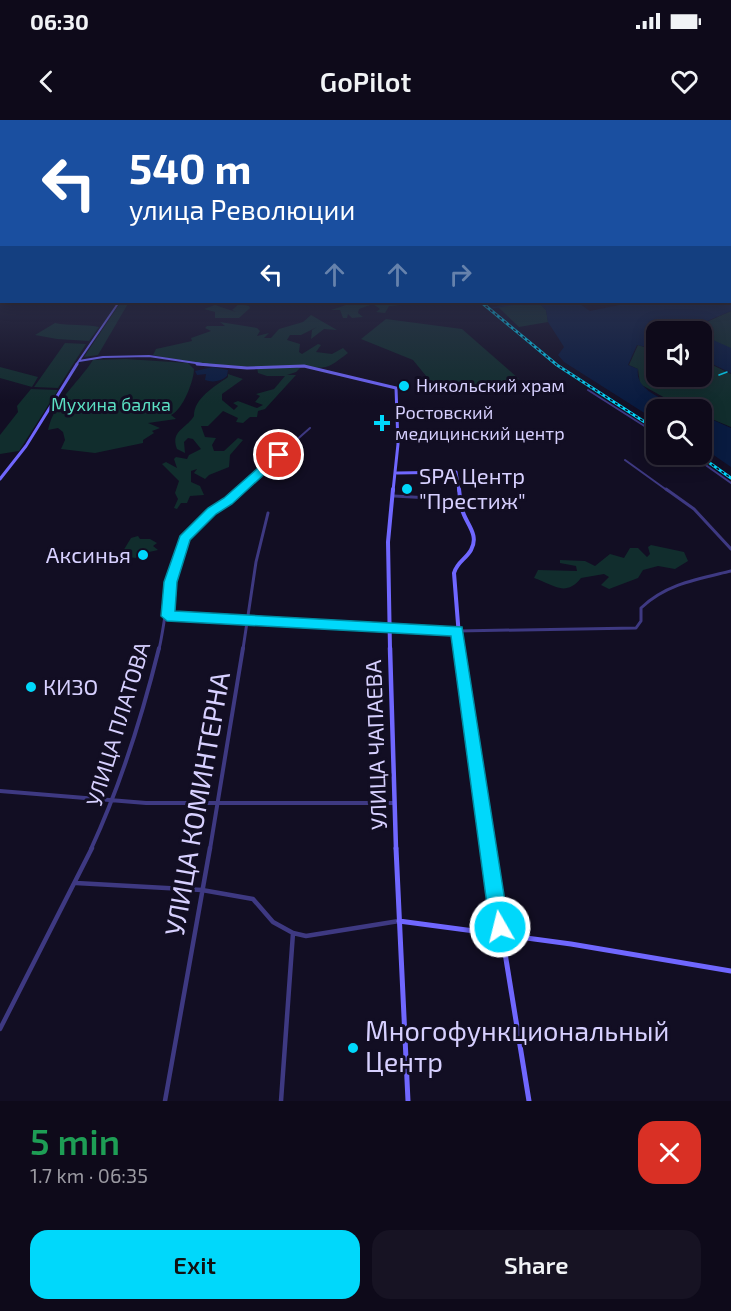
<!DOCTYPE html>
<html lang="en">
<head>
<meta charset="utf-8">
<style>
	:root { --surface:#0e0a1a; --page:#171323; --text:#f1f3f6; --muted:#9b9aa2; --line:#2e2b39; --accent:#00d8fb }
	body { margin:0; font-family:"Exo 2",sans-serif; background:var(--page); color:var(--text); height:100vh; display:flex; flex-direction:column; font-size:22px; white-space:nowrap }
	* { box-sizing:border-box; margin:0 }
	p { font-size:20px; color:var(--muted) }
	.icon { flex:none; width:33px; height:33px; fill:none; stroke:currentColor; stroke-width:2; stroke-linecap:round; stroke-linejoin:round }
	.map { position:relative; height:981px; overflow:hidden }
	.details { display:flex; flex-direction:column; background:var(--surface); flex:1 }
	.details>* { flex:none }
	.hud { position:absolute; left:0px; top:0px; width:732px; height:183px; box-shadow:0 3px 15px #0003,0 0 0 2px var(--line); background:#1a4fa0; color:#fff; overflow:hidden }
	.buttons { position:absolute; left:646px; top:201px; display:grid; gap:12px }
	.buttons a { display:grid; place-items:center; width:66px; height:66px; border-radius:12px; background:var(--surface); box-shadow:0 3px 15px #0003,0 0 0 2px var(--line); font-size:30px }
	.pin { position:absolute; display:grid; place-items:center; width:51px; height:51px; color:#fff; margin:-26px; border:3px solid #fff; border-radius:50%; box-shadow:0 2px 6px #0007 }
	.me { position:absolute; width:66px; margin:-33px; rotate:352deg; stroke-linejoin:round; filter:drop-shadow(0 0 4px #0008) }
	.turn { display:flex; align-items:center; gap:21px; height:126px; padding:0 30px; font-size:27px }
	.turn .icon { width:78px; height:78px; stroke-width:2.5 }
	.turn b { display:block; font-size:42px; line-height:51px }
	.lanes { display:flex; align-items:center; height:57px; padding:0 30px; background:#0003; justify-content:center; gap:30px; direction:ltr }
	.lanes .off { opacity:.35 }
	.round { display:grid; place-items:center; flex:none; width:63px; height:63px; border-radius:18px; background:var(--page) }
	.headline { display:flex; align-items:center; justify-content:space-between; height:102px; padding:0 30px }
	h1 { font-size:36px; font-weight:600; line-height:45px; color:#1e9e55 }
	.primary-button { display:flex; gap:12px; margin-top:auto; padding:12px 30px }
	.primary-button a { flex:1; height:69px; border-radius:18px; background:var(--accent); color:#111; font-size:24px; font-weight:600; line-height:69px; text-align:center }
	.primary-button a+a { background:var(--page); color:var(--text) }
	.status { display:flex; justify-content:space-between; align-items:center; height:42px; padding:0 30px; background:var(--surface); direction:ltr }
	.status svg { height:16px; fill:currentColor }
	header { display:flex; justify-content:space-between; align-items:center; height:78px; padding:0 30px; background:var(--surface); font-size:27px; font-weight:600 }
	.map>svg:first-child { display:block }
	.green { fill:#112d2d }
	.water { fill:#091b40 }
	.lines { fill:none; stroke-linecap:round; stroke-linejoin:round }
	.stream { stroke:#091b40; stroke-width:1.5 }
	.tertiary-far3 { stroke:#3e3982; stroke-width:2 }
	.tertiary-far2 { stroke:#3e3982; stroke-width:3 }
	.tertiary-far1 { stroke:#3e3982; stroke-width:4 }
	.tertiary { stroke:#3e3982; stroke-width:4.5 }
	.secondary-far4 { stroke:#7067ff; stroke-width:2 }
	.secondary-far3 { stroke:#7067ff; stroke-width:3 }
	.secondary-far2 { stroke:#7067ff; stroke-width:4 }
	.secondary-far1 { stroke:#7067ff; stroke-width:4.5 }
	.secondary { stroke:#7067ff; stroke-width:5 }
	.tram { stroke:#00d8fb; stroke-width:1.5 }
	.rail-casing { stroke:#00d8fb; stroke-width:3 }
	.rail { stroke:#120e23; stroke-width:1.5; stroke-dasharray:3; stroke-linecap:butt }
	.route { fill:#00d8fb; stroke:#008ca3; stroke-width:1.5 }
	.poi-dot { fill:#00d8fb; stroke:#120e23; stroke-width:2 }
	.labels { text-anchor:middle; stroke-width:6; stroke-linejoin:round; paint-order:stroke }
	.far-poi-label { font-size:18px; fill:#d7d0ff; stroke:#120e23; text-anchor:start }
	.far-park-label { font-size:18px; fill:#5bdfc3; stroke:#120e23 }
	.poi-label { font-size:22px; fill:#d7d0ff; stroke:#120e23; text-anchor:start }
	.street-label { font-size:22px; fill:#d7d0ff; stroke:#120e23 }
	.near-street-label { font-size:27px; fill:#d7d0ff; stroke:#120e23 }
	.near-poi-label { font-size:27px; fill:#d7d0ff; stroke:#120e23; text-anchor:start }
</style>
</head>
<body>
<div class="status"><b>06:30</b><svg viewBox="0 0 49 12"><path d="M0 12V9h3v3zM5 12V6h3v6zM10 12V3h3v9zM15 12V0h3v12zM26 1h20v11H26zM47 4h2v5h-2z"/></svg></div>
<header><svg class="icon" aria-label="back" viewBox="0 0 24 24"><path d="M15 5l-7 7 7 7"/></svg>GoPilot<svg class="icon" aria-label="heart" viewBox="0 0 24 24"><path d="M12 20l-8-8c-3-5 5-10 8-4 3-6 11-1 8 4z"/></svg></header>
<div class="map">
<svg width="731" height="981" viewBox="0 0 731 981">
	<rect width="100%" height="100%" fill="#120e23"/>
	<path class="green" d="M121 182H129L98 235 84 237Z
		M355 182H411V184L389 186 385 193 376 192 380 189 373 184 359 189 358 193 363 197 352 198 348 194 347 198H343L340 190H331Z
		M527 182H538L546 190 548 202 519 207 497 186Z
		M239 184 249 186 250 188 239 198H215V192L204 189 215 185 236 192 232 190Z
		M731 191V229L705 218 702 212 691 209Z
		M311 195 337 210 324 209 311 219 312 210 317 207 301 215H290L287 220 300 224 299 232 302 234 318 224 321 225 316 232 332 234 343 228 348 233C328 248 327 250 302 246L296 252 287 255H296L265 289 258 291 257 297H250L243 303 236 302 238 298 223 291 208 306H201L205 317 216 318 212 325 214 331H224L238 318 243 320 230 335 229 347 209 355 205 359 194 353 197 349 191 351V362L200 366 204 375 190 376 187 383H181L177 389 174 388 178 379 175 373 179 361 162 344 166 342 177 348 174 339 176 337 187 339 189 335 201 329 193 319 188 318 184 322 185 333 177 329C170 311 186 309 194 296 194 278 214 267 228 257V254L243 259 222 274V280L234 290 238 286 233 283 238 281 257 288 263 285 255 282 260 276 256 274 274 269 285 256H267L258 253 257 247 189 243 153 235 156 229 192 221 191 218 211 211 205 208 207 206H225L220 202 257 208 260 211 257 216 269 213 264 218H271L279 209 303 202Z
		M386 199 462 209 519 259 440 273 413 240 361 219Z
		M55 203C70 206 84 204 99 207L89 221 57 219 35 215Z
		M657 221V256H702V240L731 254V307L702 295V290L685 289 640 264 638 249 629 245 638 225 647 228Z
		M65 223 86 224 58 268 34 267Z
		M126 239 188 243 194 249C194 260 183 290 171 295L176 299 148 303 160 308 152 311 154 313 143 320V323L95 333 61 329 65 320 63 312 58 308 48 310C56 278 76 266 93 240Z
		M0 247 38 257 32 267 0 258Z
		M31 269 58 270 19 331 0 334V315L18 292 17 286Z
		M138 416 140 419H150L157 423 153 426 158 430 149 432 145 440 137 439 141 429 136 438 120 436 131 418Z
		M651 425 684 432 688 441 675 449 658 446 643 450 638 458 609 469 601 465 609 457 604 454 581 458C565 478 553 464 534 458L538 450 577 451 576 446 560 443V440L585 441 595 446 610 434 624 438 630 428H638L647 437 650 434 648 427Z"/>
	<path class="water" d="M731 151V191L690 208 695 211 657 212V220L647 227 637 225 628 245 638 249C634 271 668 281 684 289L657 290V301L564 242 558 235 564 227 548 202 546 190 538 182H577L590 191 634 182H730Z
		M702 215 731 228V253L702 239Z
		M213 247 228 250 227 256C222 261 213 263 205 260L206 254 197 255 195 251Z
		M702 295 731 308V347L702 327Z"/>
	<g class="lines">
		<path class="stream" d="M492 188 526 182"/>
		<path class="tertiary-far3" d="M588 270 657 314
			M690 334 731 363
			M625 340 668 371
			M239 371 310 308"/>
		<path class="tertiary-far2" d="M666 369 694 389 731 429
			M394 376 430 378
			M168 496 457 511 636 508 641 501V488C666 464 698 459 731 451
			M159 529C166 502 170 437 185 418 201 398 223 386 241 369
			M243 529 256 442 268 393"/>
		<path class="tertiary-far1" d="M0 671 146 683H394
			M91 729C121 664 142 597 159 528
			M210 729 243 528"/>
		<path class="tertiary" d="M76 763 202 770 253 779 273 802 293 813 306 816 399 801
			M0 909 92 728
			M165 981 210 728
			M281 981 293 813"/>
		<path class="secondary-far4" d="M79 241 103 237 149 236 209 245
			M76 245 119 182"/>
		<path class="secondary-far3" d="M197 244 247 248 304 246 396 268 398 324 393 371
			M397 353 456 352 459 371
			M0 359 26 326 77 244"/>
		<path class="secondary-far2" d="M459 369C460 376 460 383 462 389 465 403 480 414 471 430 466 439 457 442 454 453L460 529
			M390 529 388 422 393 369"/>
		<path class="secondary-far1" d="M390 528 396 729
			M459 528 489 729"/>
		<path class="secondary" d="M396 728 408 981
			M488 728 529 981
			M399 801 571 824 731 851"/>
		<path class="tram" d="M705 249 713 245
			M719 255 727 252"/>
		<g class="rail-casing">
			<path id="rail" d="M481 182 557 245 657 310
				M697 334 731 358"/>
		</g>
		<use href="#rail" class="rail"/>
	</g>
	<linearGradient id="sky" x2="0" y2="1"><stop stop-color="#0a0813"/><stop offset="0.51" stop-color="#333650"/><stop offset="1" stop-color="#333650" stop-opacity="0"/></linearGradient>
	<rect width="731" height="283" fill="url(#sky)"/>
	<path class="route" d="M276 332 285 335 232 384 216 394 190 420 177 462 175 491 462 507 509 807 507 814 500 817 493 814 490 807 451 516 167 501 161 496 164 462 180 416 208 388 224 378Z"/>
	<g class="poi-dot">
		<circle cx="404" cy="266" r="6"/>
		<path d="M379 294h6v6h6v6h-6v6h-6v-6h-6v-6h6z"/>
		<circle cx="407" cy="369" r="6"/>
		<circle cx="143" cy="435" r="6"/>
		<circle cx="31" cy="567" r="6"/>
		<circle cx="353" cy="928" r="6"/>
	</g>
	<g class="labels">
		<g class="far-poi-label">
			<text x="416" y="272">Никольский храм</text>
			<text x="395" y="299">Ростовский<tspan x="395" dy="21">медицинский центр</tspan></text>
		</g>
		<g class="far-park-label">
			<text x="111" y="291">Мухина балка</text>
		</g>
		<g class="poi-label">
			<text x="419" y="364">SPA Центр<tspan x="419" dy="25">"Престиж"</tspan></text>
			<text x="131" y="443" text-anchor="end">Аксинья</text>
			<text x="43" y="575">КИЗО</text>
		</g>
		<g class="street-label">
			<text transform="translate(118 604) rotate(-73)" y="8">УЛИЦА ПЛАТОВА</text>
			<text transform="translate(376 625) rotate(-92)" y="8">УЛИЦА ЧАПАЕВА</text>
		</g>
		<g class="near-street-label">
			<text transform="translate(198 684) rotate(-80)" y="9">УЛИЦА КОМИНТЕРНА</text>
		</g>
		<g class="near-poi-label">
			<text x="365" y="921">Многофункциональный<tspan x="365" dy="31">Центр</tspan></text>
		</g>
	</g>
</svg>
<div class="buttons">
<a><svg class="icon" aria-label="sound" viewBox="0 0 24 24"><path d="M4 9h4l5-4v14l-5-4H4zM17 9q2 3 0 6"/></svg></a>
<a><svg class="icon" aria-label="search" viewBox="0 0 24 24"><circle cx="10" cy="10" r="6"/><path d="M15 15l6 6"/></svg></a>
</div>
<div class="pin" style="left:279px;top:335px;background:#d93025"><svg class="icon" aria-label="arrive" viewBox="0 0 24 24"><path d="M6 21V4h12l-3 4 3 4H6"/></svg></div>
<svg class="me" style="left:500px;top:807px" viewBox="-20 -20 40 40"><circle r="17" fill="#00d8fb" stroke="#fff" stroke-width="3"/><path d="M0-11L8 9 0 5-8 9z" fill="#fff"/></svg>
<div class="hud">
<div class="turn"><svg class="icon" aria-label="left" viewBox="0 0 24 24"><path d="M17 20v-9H6M10 6l-5 5 5 5"/></svg><div><b>540 m</b>улица Революции</div></div>
<div class="lanes"><svg class="icon" aria-label="left" viewBox="0 0 24 24"><path d="M17 20v-9H6M10 6l-5 5 5 5"/></svg><svg class="icon off" aria-label="ahead" viewBox="0 0 24 24"><path d="M12 20V5M6 11l6-6 6 6"/></svg><svg class="icon off" aria-label="ahead" viewBox="0 0 24 24"><path d="M12 20V5M6 11l6-6 6 6"/></svg><svg class="icon off" aria-label="right" viewBox="0 0 24 24"><path d="M7 20v-9h11M14 6l5 5-5 5"/></svg></div>
</div>
</div>
<section class="details">
<div class="headline"><div><h1>5 min</h1><p>1.7 km · 06:35</p></div><a class="round" style="background:#d93025;color:#fff"><svg class="icon" aria-label="close" viewBox="0 0 24 24"><path d="M6 6l12 12M18 6L6 18"/></svg></a></div>
<div class="primary-button"><a>Exit</a><a>Share</a></div>
</section>
</body>
</html>
